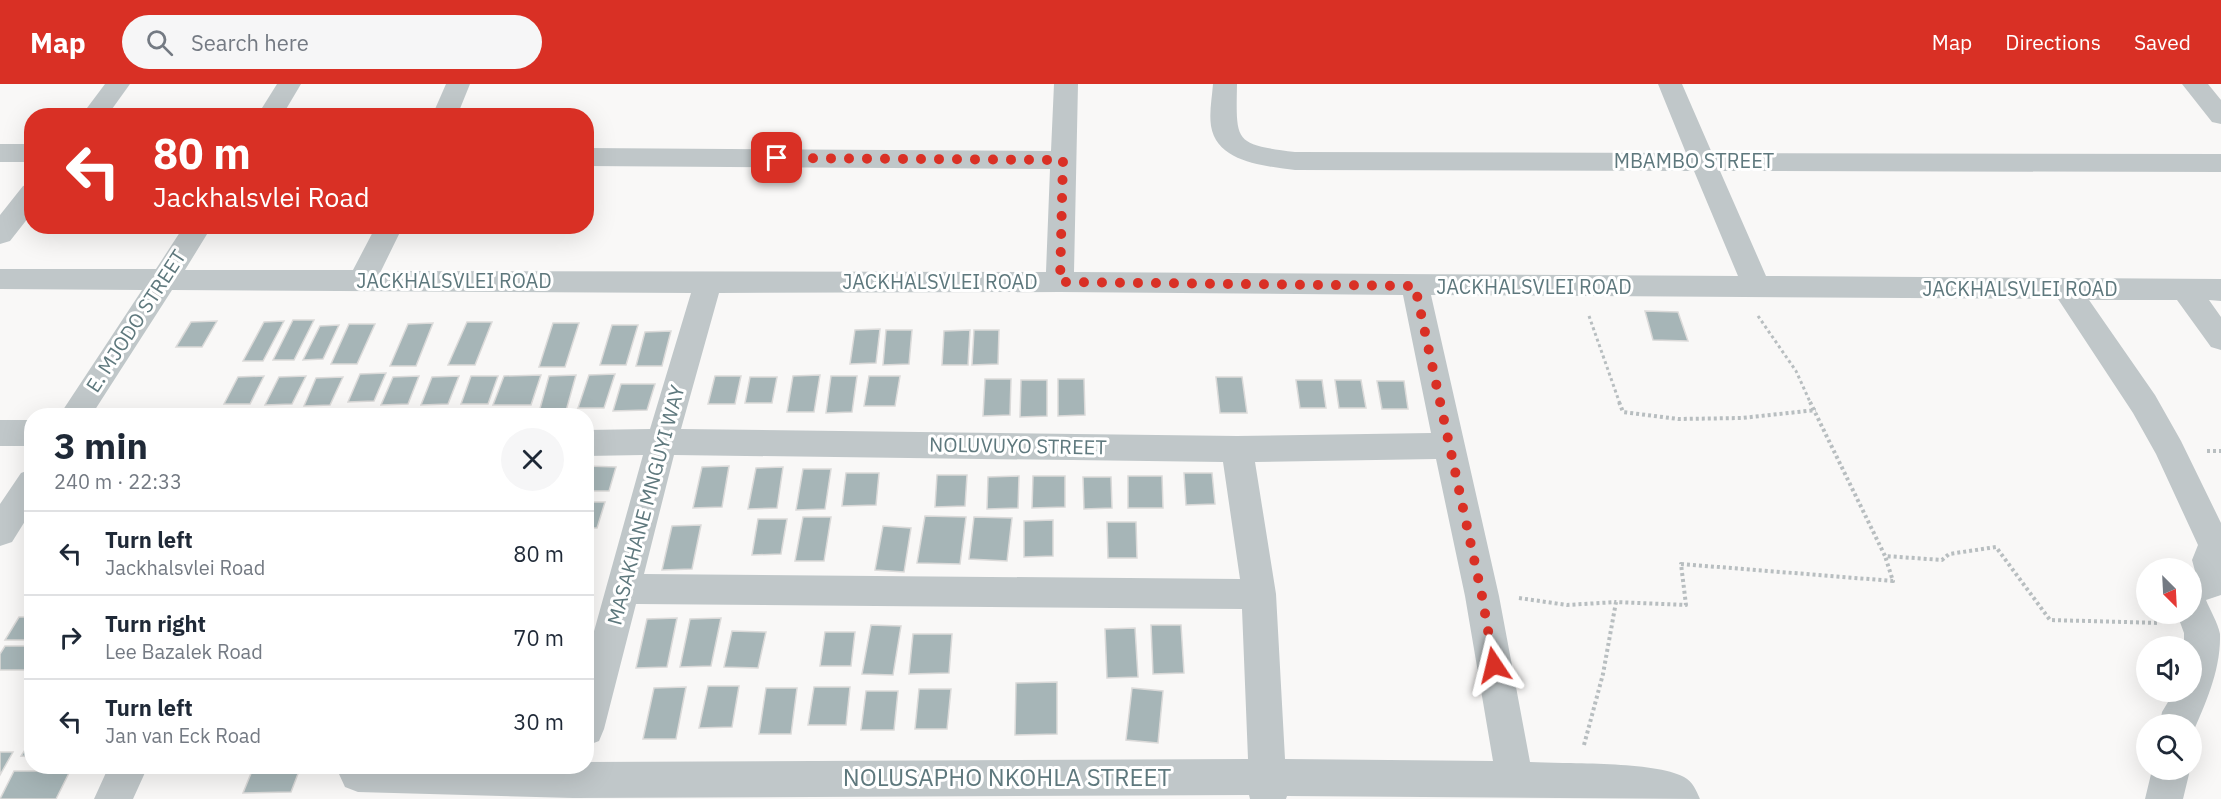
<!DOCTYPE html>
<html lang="en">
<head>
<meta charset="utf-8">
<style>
	:root { --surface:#fff; --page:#f6f6f7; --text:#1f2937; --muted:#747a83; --line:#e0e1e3; --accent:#d93025 }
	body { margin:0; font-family:"IBM Plex Sans",sans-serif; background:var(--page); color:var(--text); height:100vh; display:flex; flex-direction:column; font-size:22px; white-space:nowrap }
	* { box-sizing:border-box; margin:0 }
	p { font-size:20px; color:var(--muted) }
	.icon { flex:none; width:33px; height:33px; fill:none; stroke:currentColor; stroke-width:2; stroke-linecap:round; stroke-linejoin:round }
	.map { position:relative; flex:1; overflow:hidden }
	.side { position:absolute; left:24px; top:324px; width:570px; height:366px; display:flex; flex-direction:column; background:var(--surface); border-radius:24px; box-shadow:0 6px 24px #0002 }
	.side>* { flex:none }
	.hud { position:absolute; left:24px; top:24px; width:570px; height:126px; border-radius:24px; box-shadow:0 6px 24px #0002; background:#d93025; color:#fff; overflow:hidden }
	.needle { width:39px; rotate:156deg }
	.buttons { position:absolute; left:2136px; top:474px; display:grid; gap:12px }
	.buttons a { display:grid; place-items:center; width:66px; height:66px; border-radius:50%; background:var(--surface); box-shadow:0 6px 24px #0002; font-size:30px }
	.pin { position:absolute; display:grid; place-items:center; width:51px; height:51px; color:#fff; margin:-26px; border-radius:12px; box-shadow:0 3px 9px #0006 }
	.me { position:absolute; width:66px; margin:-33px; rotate:350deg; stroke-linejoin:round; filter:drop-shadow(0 0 4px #0008) }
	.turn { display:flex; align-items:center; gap:21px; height:126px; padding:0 30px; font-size:27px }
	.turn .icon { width:78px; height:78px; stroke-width:2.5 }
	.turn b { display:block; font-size:42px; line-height:51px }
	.round { display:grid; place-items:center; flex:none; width:63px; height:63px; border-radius:32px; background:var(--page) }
	.headline { display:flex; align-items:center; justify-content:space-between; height:102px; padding:0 30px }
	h1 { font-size:36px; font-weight:800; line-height:45px }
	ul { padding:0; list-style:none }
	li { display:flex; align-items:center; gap:18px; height:84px; padding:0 30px; border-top:2px solid var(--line) }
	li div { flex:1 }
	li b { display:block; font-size:22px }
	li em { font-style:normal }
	header { display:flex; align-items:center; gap:36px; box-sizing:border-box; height:84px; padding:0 30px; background:var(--accent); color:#fff }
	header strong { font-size:28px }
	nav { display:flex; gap:33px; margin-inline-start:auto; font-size:21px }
	.search { width:420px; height:54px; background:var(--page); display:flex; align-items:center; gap:15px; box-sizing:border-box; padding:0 21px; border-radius:33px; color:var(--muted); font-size:22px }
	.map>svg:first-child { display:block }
	.building { fill:#a6b5b7; stroke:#dbdad9; stroke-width:1.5 }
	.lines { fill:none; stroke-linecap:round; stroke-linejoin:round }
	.path-far1 { stroke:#b8bec0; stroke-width:3; stroke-dasharray:3 3; stroke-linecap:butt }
	.path { stroke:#b8bec0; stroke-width:4; stroke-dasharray:3 3; stroke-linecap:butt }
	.minor { fill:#c0c7c9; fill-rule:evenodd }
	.route { stroke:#d93025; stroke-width:10; stroke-dasharray:0 18 }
	.labels { text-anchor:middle; stroke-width:6; stroke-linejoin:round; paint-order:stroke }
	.street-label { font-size:20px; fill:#5e787d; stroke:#fff }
	.near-street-label { font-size:24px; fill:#5e787d; stroke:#fff }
</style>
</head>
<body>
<header>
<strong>Map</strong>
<div class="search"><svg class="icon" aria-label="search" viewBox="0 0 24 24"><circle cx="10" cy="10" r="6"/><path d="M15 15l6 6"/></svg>Search here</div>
<nav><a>Map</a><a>Directions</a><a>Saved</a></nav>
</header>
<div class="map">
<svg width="2221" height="715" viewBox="0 0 2221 715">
	<rect width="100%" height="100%" fill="#f9f8f7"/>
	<path class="building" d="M1645 227 1678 228 1688 257 1653 256Z
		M293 236H314L294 276H273Z
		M217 237 202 263H176L191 238Z
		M284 237 263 277H243L264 238Z
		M467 238H492L475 281H448Z
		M433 239 416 282H390L408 240Z
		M553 239H579L565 283H539Z
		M349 240H375L357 280H331Z
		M339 241 323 275 303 276 320 242Z
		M612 241H638L626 281H600Z
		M880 245 876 279 850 280 855 246Z
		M886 246H912L909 280 883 281Z
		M970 246 968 281H942L944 247Z
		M974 246H999L998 280 972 281Z
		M671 247 662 282H636L645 248Z
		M386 289 374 317 348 318 360 290Z
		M615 290 604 324H578L589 291Z
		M541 291 531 321H493L504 292Z
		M576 291 566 327 539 328 549 292Z
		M820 291 814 328H787L793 292Z
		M264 292 250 320H224L238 293Z
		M306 292 292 320 265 321 279 293Z
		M419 292 408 320 381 321 393 293Z
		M459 292 448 320 421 321 432 293Z
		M471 292H498L488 320H461Z
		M715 292H741L735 320H708Z
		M831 292H857L852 328 826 329Z
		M869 292H900L895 322H864Z
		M343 293 330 321 304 322 316 294Z
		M750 293H777L772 319H745Z
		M1216 293H1242L1247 329H1220Z
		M985 295H1011L1010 331 983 332Z
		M1058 295H1084L1085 331 1058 332Z
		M1021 296H1047V332L1020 333Z
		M1296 296H1322L1326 324H1300Z
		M1335 296H1361L1366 324H1339Z
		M1377 297H1404L1408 325H1382Z
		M621 300H655L647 326 613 327Z
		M586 382 616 383 609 407H586Z
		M729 382 722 423 693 424 702 383Z
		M783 383 777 424 748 425 756 384Z
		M803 385H831L825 425 796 426Z
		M846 389H879L876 421 842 422Z
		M1184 389H1212L1215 420 1186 421Z
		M937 391H967L965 422 935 423Z
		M1019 392 1018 424 987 425 988 393Z
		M1033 392H1065V423L1032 424Z
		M1128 392H1162L1163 424H1128Z
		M1083 393H1111L1112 424 1084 425Z
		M586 418H605L597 444H586Z
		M925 432 966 433 960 480 917 479Z
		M803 433H831L824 477H795Z
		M974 433 1012 434 1007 477 969 475Z
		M758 435H787L781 470 752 471Z
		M1053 436V472L1024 473V437Z
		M1107 438H1136L1137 474H1108Z
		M701 441 692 485 662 486 672 442Z
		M883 442 911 444 904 488 875 486Z
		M19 533H32V556H5Z
		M677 534 667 583 636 584 647 535Z
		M721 534 711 582 680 583 690 535Z
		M871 541 901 542 893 591 862 590Z
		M1151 541H1181L1184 589 1153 590Z
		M1135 544 1138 593 1107 594 1105 545Z
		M732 547 766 548 758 584 724 583Z
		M825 548H855L851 582H820Z
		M913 550H952L949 589 909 590Z
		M5 562H32V586H0V570Z
		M1057 598V650L1015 651 1016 599Z
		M708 602H739L732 643 699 644Z
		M686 603 676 655H643L654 604Z
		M814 603H850L846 641H808Z
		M766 604H797L791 650H759Z
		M1132 604 1163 607 1158 659 1126 656Z
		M919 605H951L947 645H915Z
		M866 607H898L894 646H861Z
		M32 655V673L21 672Z
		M0 668H13L0 691Z
		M254 682H301L291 708 243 709Z
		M14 687H70L56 715H0Z"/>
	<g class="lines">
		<path class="path-far1" d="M1589 232 1620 320
			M1758 232 1796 287 1811 320"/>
		<path class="path" d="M1619 318 1623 328 1678 335 1742 334 1816 326
			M1810 318 1885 472 1942 476 1949 470 1996 463 2050 536 2160 539
			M2207 367H2221
			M1519 514 1567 521 1616 518
			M1584 661 1603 590 1616 518 1686 521 1681 480 1893 497 1885 472"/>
		<path class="minor" d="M105 0H130L107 32H81Z
			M277 0H301L282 32H257Z
			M446 0H470L457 32H432Z
			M1054 0H1078L1074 188 1738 192 1694 87 1295 86C1266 82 1217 79 1211 42 1209 28 1212 14 1213 0H1237C1236 59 1234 60 1295 68L1686 69 1658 0H1682L1712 69 2221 70V88L1720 87 1766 192 2221 195V217L2209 216 2221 233V266L2211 263 2177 216H2089L2155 311 2181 357 2221 439V511L2206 516C2210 526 2218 539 2220 550 2221 587 2205 620 2192 651V640H2160L2162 628 2174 608H2192V562H2184V549L2177 530H2192V488L2195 487 2192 476 2198 461 2156 370 2133 329 2058 215 1431 211 1499 512 1530 678C1567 680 1654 677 1684 693 1693 698 1696 706 1700 715L1287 712 1286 715H1250L1249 711 573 714 358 708 345 703 339 690 342 682H586V678L1248 675 1242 525 636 520 604 645 599 657 586 662V576L643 371 586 372V346L650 345 691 209 172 206 91 332H59L142 206 0 205V185H156L184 142H212L185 186H353L376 142H403L381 187 1046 188 1050 85 586 82V64L1051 67ZM1060 208 1403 211 1431 349 1237 352 681 345 719 209ZM674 371 1223 378 1240 495 644 490ZM1436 375 1465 512 1493 677 1285 675 1276 510 1255 378Z
			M2182 0H2208L2221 16V40L2212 38Z
			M0 60H32V78H0Z
			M32 100V129L10 157 0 160V131L23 102Z
			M0 336H32V362H0Z
			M32 385V426L12 458 0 462V420L21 389Z
			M109 682H148L133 715H94Z
			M2152 686H2190L2183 715H2145Z"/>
	</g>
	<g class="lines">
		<path class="route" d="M777 74 1063 76 1060 198 1415 202 1482 512 1494 581"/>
	</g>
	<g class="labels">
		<g class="street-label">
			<text x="1694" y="84">MBAMBO STREET</text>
			<text x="454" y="204">JACKHALSVLEI ROAD</text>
			<text x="940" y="205">JACKHALSVLEI ROAD</text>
			<text x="1534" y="210">JACKHALSVLEI ROAD</text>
			<text x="2020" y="212">JACKHALSVLEI ROAD</text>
			<text transform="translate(136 237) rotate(-57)" y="7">E. MJODO STREET</text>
			<text transform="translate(1018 362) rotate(1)" y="7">NOLUVUYO STREET</text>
			<text transform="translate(646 421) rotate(-75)" y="7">MASAKHANE MNGUYI WAY</text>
		</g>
		<g class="near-street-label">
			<text x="1007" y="702">NOLUSAPHO NKOHLA STREET</text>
		</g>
	</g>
</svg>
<div class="buttons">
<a><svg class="needle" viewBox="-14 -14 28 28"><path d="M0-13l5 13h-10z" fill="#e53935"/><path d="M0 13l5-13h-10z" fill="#747a83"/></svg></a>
<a><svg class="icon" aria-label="sound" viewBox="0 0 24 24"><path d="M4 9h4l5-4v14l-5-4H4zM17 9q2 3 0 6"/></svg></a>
<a><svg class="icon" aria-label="search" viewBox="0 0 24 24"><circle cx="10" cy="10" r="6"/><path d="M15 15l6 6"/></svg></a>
</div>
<div class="pin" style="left:777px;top:74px;background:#d93025"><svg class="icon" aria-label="arrive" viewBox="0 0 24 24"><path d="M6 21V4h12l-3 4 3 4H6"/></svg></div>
<svg class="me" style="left:1494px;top:581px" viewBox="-20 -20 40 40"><path d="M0-17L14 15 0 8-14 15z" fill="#d93025" stroke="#fff" stroke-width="4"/></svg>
<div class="hud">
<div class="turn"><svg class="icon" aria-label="left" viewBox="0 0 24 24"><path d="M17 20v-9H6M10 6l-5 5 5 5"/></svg><div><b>80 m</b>Jackhalsvlei Road</div></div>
</div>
<section class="side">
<div class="headline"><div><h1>3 min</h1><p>240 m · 22:33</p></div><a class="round"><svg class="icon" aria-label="close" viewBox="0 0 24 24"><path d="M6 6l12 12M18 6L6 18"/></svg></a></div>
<ul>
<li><svg class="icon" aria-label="left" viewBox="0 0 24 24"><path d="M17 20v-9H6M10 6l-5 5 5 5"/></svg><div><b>Turn left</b><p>Jackhalsvlei Road</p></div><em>80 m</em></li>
<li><svg class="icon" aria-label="right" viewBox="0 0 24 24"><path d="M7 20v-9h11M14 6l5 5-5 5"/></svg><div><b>Turn right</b><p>Lee Bazalek Road</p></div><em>70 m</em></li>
<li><svg class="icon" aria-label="left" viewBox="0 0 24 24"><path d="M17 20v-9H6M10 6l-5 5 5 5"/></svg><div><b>Turn left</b><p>Jan van Eck Road</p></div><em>30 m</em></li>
</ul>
</section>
</div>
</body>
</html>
